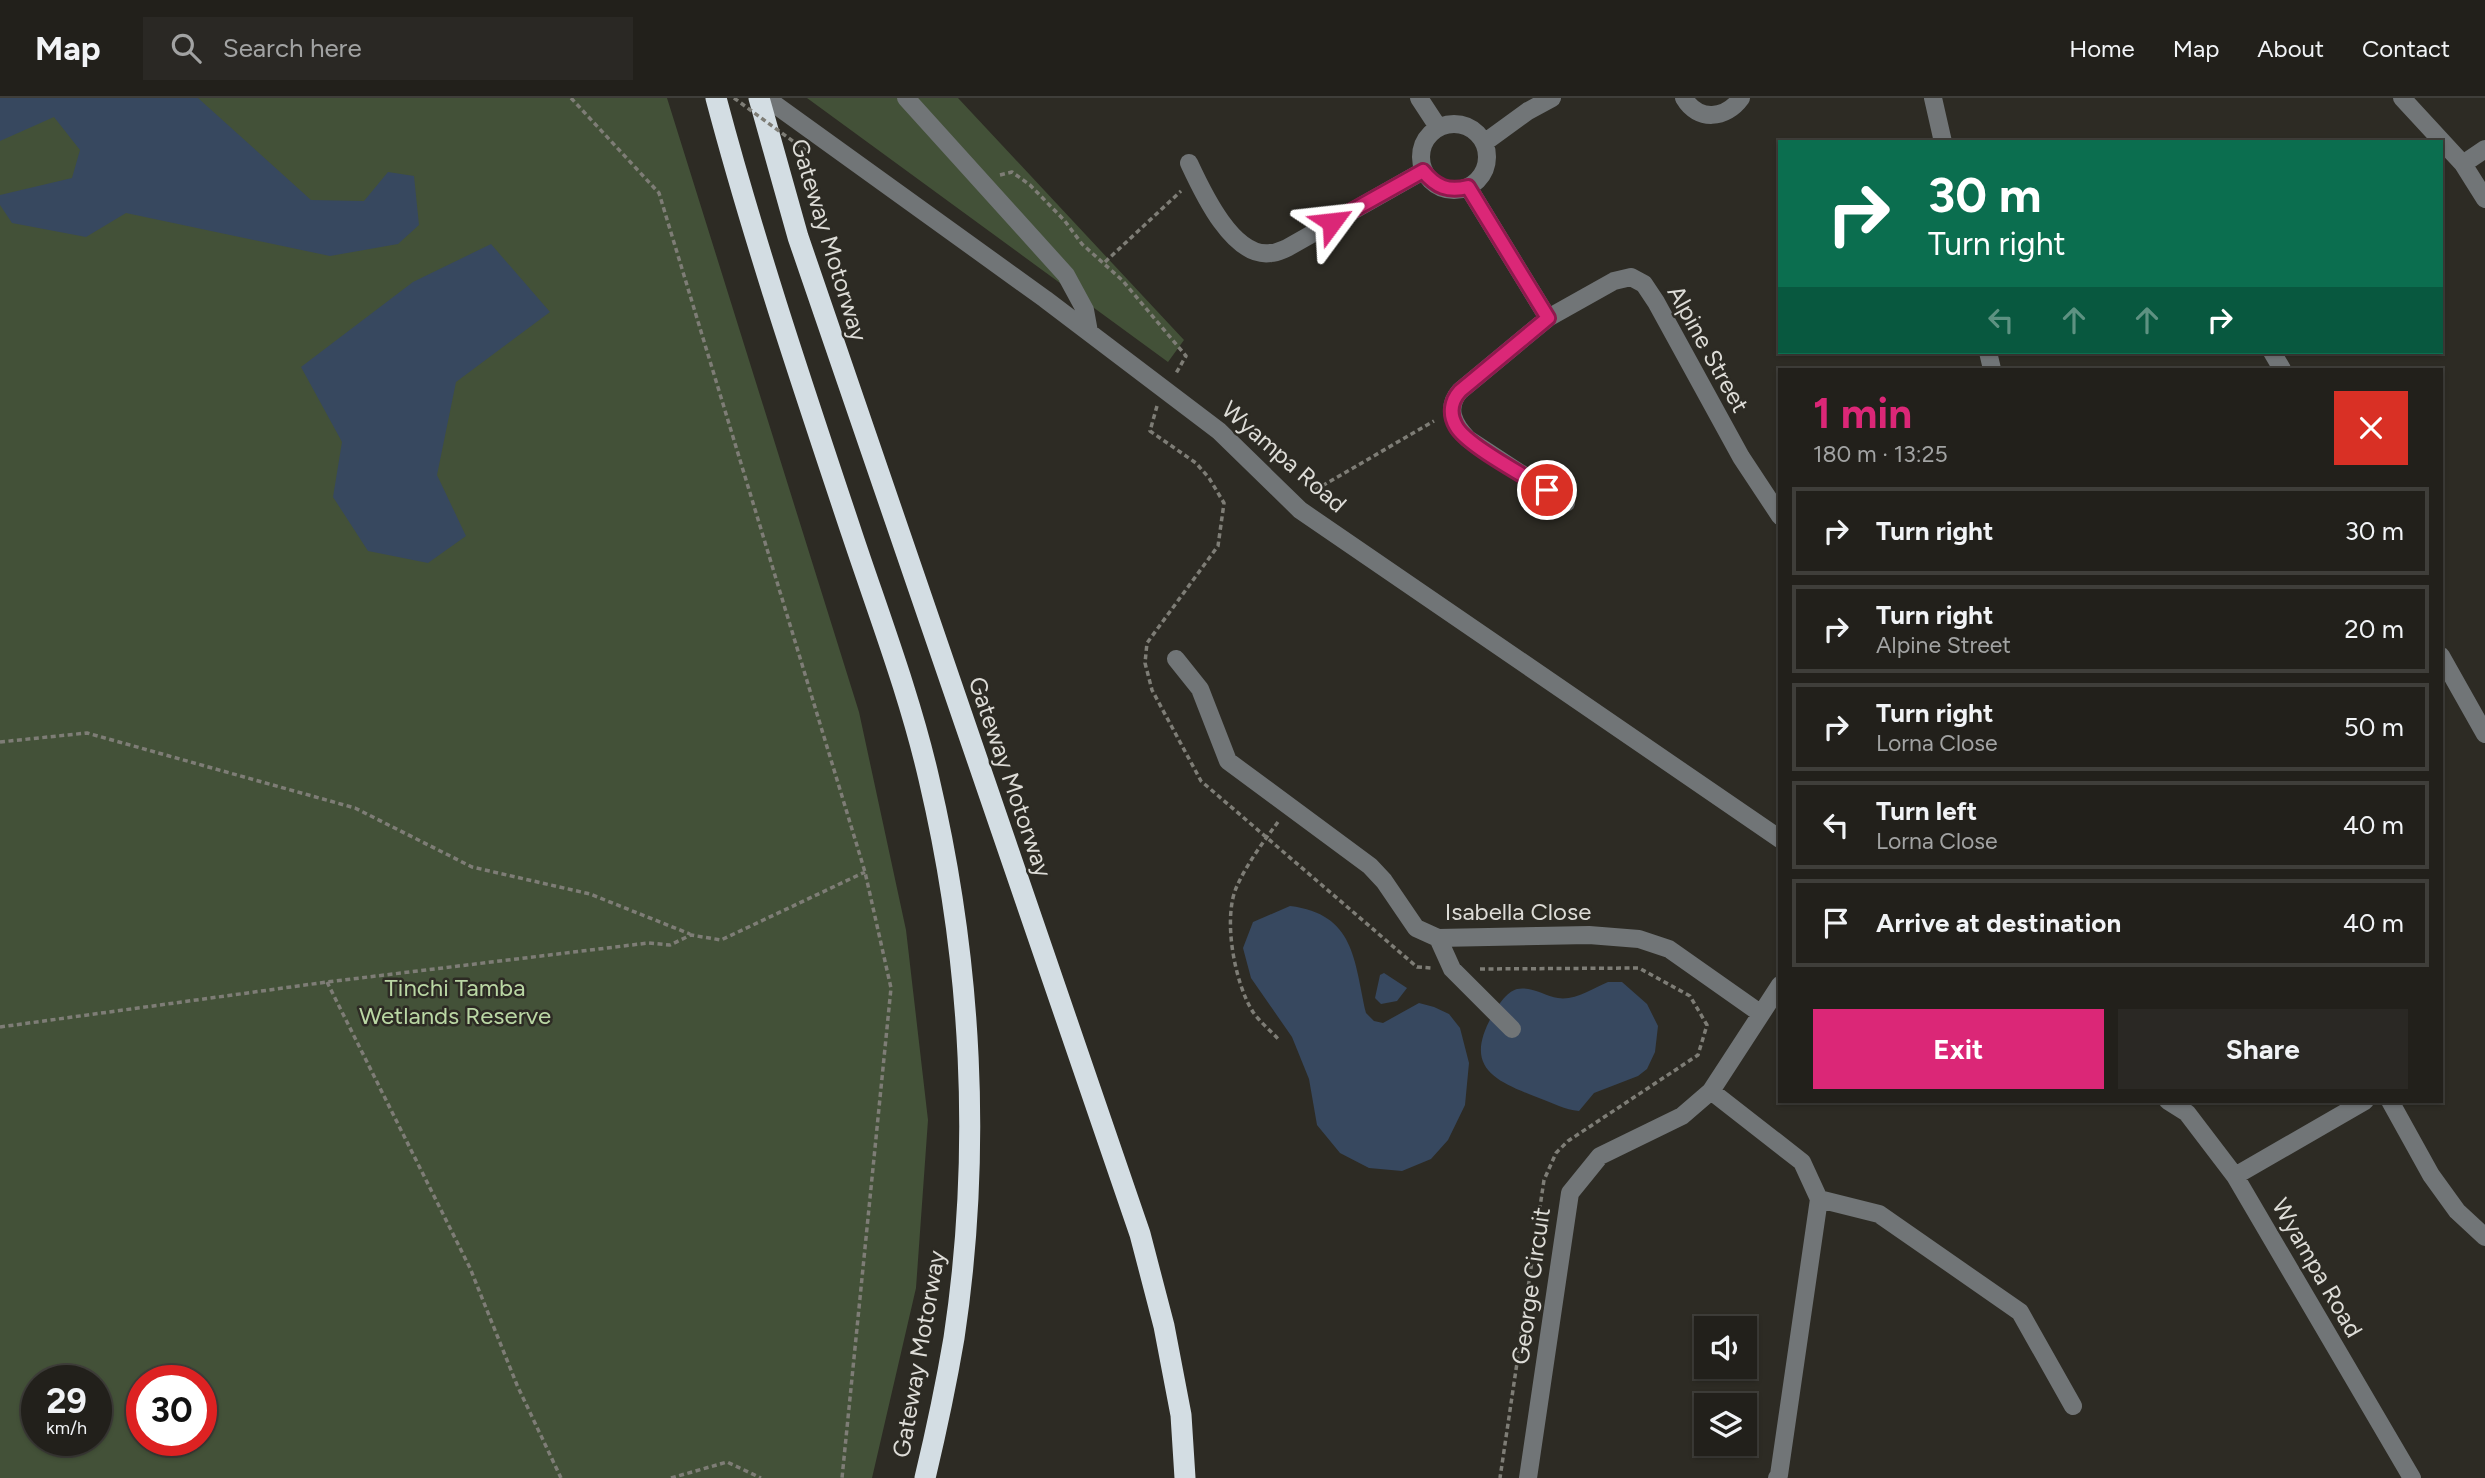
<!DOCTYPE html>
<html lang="en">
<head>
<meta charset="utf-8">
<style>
	:root { --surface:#22201b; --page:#2a2824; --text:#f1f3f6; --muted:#a2a3a3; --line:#3f3e3a; --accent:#db2777 }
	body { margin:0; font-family:Figtree,sans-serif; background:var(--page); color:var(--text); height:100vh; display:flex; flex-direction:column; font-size:26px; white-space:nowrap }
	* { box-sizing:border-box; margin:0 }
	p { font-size:23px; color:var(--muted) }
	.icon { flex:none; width:38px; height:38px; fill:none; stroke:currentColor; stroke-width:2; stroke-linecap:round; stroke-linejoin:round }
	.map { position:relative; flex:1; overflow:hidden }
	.sheet { position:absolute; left:1778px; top:270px; width:665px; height:735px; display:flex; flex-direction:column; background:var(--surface); border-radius:0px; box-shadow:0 2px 5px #0004,0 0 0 2px var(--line) }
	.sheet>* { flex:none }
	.top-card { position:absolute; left:1778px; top:42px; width:665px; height:214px; border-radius:0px; box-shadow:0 2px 5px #0004,0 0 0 2px var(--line); background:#0b6e4f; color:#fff; overflow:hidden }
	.fabs { position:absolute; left:1694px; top:1218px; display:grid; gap:14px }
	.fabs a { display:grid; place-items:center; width:63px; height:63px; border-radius:0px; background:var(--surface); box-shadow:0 2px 5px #0004,0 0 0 2px var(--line); font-size:35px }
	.speed { position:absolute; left:21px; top:1267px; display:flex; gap:14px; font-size:35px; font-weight:700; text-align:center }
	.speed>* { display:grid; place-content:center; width:91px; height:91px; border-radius:50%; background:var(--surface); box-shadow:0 2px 5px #0004,0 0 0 2px var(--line); line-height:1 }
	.speed small { font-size:18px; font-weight:400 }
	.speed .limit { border:10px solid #d22; background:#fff; color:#111 }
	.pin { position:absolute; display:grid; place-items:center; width:60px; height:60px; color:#fff; margin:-30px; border:4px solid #fff; border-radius:50%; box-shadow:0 2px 7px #0007 }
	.me { position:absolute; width:77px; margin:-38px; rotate:60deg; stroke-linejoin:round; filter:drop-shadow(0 0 5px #0008) }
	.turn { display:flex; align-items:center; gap:24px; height:147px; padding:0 35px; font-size:32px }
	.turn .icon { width:91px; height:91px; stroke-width:2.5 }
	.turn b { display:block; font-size:49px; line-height:60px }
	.lanes { display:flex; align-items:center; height:66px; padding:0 35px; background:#0003; justify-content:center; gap:35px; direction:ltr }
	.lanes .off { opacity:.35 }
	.round { display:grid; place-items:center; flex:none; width:74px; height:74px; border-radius:0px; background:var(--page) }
	.head { display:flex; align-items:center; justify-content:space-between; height:119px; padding:0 35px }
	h1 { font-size:42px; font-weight:700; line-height:52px; color:var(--accent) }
	.button { display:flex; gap:14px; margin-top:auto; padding:14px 35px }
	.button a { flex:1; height:80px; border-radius:0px; background:var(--accent); color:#fff; font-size:28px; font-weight:700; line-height:80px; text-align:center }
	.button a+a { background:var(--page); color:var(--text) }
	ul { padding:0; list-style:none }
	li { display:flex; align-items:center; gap:21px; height:88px; margin:0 14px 10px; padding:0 21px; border:4px solid var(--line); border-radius:0px }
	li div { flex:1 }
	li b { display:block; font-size:26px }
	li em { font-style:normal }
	header { display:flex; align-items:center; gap:42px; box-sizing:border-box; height:98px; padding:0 35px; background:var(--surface); border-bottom:2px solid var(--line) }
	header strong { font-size:33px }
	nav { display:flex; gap:38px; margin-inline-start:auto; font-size:24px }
	.search { width:490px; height:63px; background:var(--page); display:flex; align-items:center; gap:18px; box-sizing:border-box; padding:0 24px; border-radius:0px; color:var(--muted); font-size:26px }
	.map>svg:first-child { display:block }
	.green { fill:#435138; fill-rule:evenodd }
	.water { fill:#37485f }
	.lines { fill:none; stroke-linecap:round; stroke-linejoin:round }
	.path { stroke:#7e7d76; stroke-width:3.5; stroke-dasharray:5 3.5; stroke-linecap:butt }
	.minor { stroke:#717577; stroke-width:18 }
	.highway { stroke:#d3dde3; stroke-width:21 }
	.path-bridge { stroke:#7e7d76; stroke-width:3.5; stroke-dasharray:5 3.5; stroke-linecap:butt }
	.route-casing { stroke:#8e194d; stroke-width:18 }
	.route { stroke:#db2777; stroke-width:12 }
	.labels { text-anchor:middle; stroke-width:5; stroke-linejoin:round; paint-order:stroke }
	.street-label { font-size:24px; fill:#dddcd7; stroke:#2d2b24 }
	.park-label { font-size:24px; fill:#bad7a4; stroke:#2d2b24 }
</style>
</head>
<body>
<header>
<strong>Map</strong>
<div class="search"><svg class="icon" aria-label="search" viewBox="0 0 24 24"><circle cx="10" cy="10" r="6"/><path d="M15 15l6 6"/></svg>Search here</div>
<nav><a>Home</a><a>Map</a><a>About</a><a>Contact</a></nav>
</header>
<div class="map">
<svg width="2485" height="1380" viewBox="0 0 2485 1380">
	<rect width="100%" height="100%" fill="#2d2b24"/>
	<path class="green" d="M0 0H667L859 614 906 832 928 1022 916 1190 872 1380H0ZM37 1283H96V1342H37ZM142 1283H201V1342H142Z
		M807 0H958L1184 242 1168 264Z"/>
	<path class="water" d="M0 0H198L311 102 364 103 388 74 414 78 419 127 398 146 330 158 126 115 86 139 12 125 0 107V97L72 80 80 52 54 19 0 43Z
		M491 146 550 214 456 284 437 377 466 438 428 465 368 453 333 399 342 344 301 269 413 184Z
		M1290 808C1355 816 1354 862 1366 915L1374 923 1383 925 1419 905 1434 909 1449 916 1460 930 1469 965 1465 1007 1448 1042 1431 1061 1402 1073 1369 1070 1340 1055 1317 1027 1309 981 1292 939 1251 880 1243 850 1253 824Z
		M1384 875 1407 890 1397 903 1381 906 1375 900 1380 877Z
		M1608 884H1622L1647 906 1658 928 1655 954 1647 971 1638 978 1594 995 1579 1013C1565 1012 1553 1005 1539 1000 1495 983 1463 970 1492 918 1497 909 1506 894 1517 891 1531 888 1545 898 1558 900 1574 903 1594 890 1608 884Z"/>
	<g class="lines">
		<path class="path" d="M571 0 659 95 865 774 891 890 842 1380
			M1000 77 1012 74 1030 87 1064 122 1082 146 1122 182 1186 258 1175 277
			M1105 164 1181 93
			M1157 308 1150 333 1196 365 1209 380 1224 405 1218 448 1147 545 1145 565 1152 592 1201 683 1417 869 1431 870
			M1315 392 1434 323
			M0 644 87 635 355 710 472 769 590 796 690 836
			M1278 724C1263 744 1247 766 1237 788 1222 820 1235 886 1253 914 1260 924 1271 933 1279 942
			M1480 871 1639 870 1690 898 1707 927 1698 957 1568 1043 1556 1055 1544 1082 1500 1380
			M327 884 470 1170 517 1287 561 1380
			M0 929 327 884 648 845 670 847 691 837 721 842 865 774
			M671 1380 727 1364 761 1380"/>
		<path class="minor" d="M766 0 1045 201 1219 333 1300 412 1780 741
			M906 0 1066 177 1085 212 1089 234
			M1419 0 1438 29
			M1684 0C1698 24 1726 21 1741 0
			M1933 0 1943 44
			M2402 0 2463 66 2485 101
			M1421 59a33 33 0 1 1 66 0a33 33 0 1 1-66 0Z
			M1484 45 1528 13 1552 0
			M1189 65C1202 93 1233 161 1271 155 1276 155 1282 152 1287 150L1423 73
			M2463 66 2485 51
			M1468 89 1548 220 1614 183 1631 179 1644 186 1656 204 1741 359 1780 418
			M1548 220 1460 293C1445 310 1454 327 1468 341L1566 405
			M1988 254 1992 271
			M2272 254 2282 271
			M2441 558 2485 636
			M1176 561 1200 591 1228 663 1370 768 1384 783 1416 830 1438 840 1589 837 1639 841 1669 851 1760 915
			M1438 840 1452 871 1512 931
			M1711 993 1802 1064 1819 1101 1779 1377 1777 1380
			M2168 1003 2187 1015 2235 1078 2412 1380
			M2390 1003 2431 1077 2457 1113 2485 1139
			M2235 1078 2365 1003
			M1819 1101 1879 1116 2020 1214 2073 1308
			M1528 1380 1570 1095 1600 1058 1682 1018 1711 993 1780 887"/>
		<path class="highway" d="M716 0C755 147 804 292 852 436 879 517 910 598 929 681 972 864 982 1054 954 1240 946 1287 936 1334 925 1380
			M759 0 798 139 1140 1136 1164 1228 1181 1317 1185 1380"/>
		<path class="path-bridge" d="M734 0 809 55"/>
	</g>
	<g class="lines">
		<g class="route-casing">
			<path id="route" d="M1332 124 1423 73C1436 89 1448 94 1468 89L1548 220 1460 293C1451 303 1449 316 1456 328 1466 347 1527 379 1547 392"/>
		</g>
		<use href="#route" class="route"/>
	</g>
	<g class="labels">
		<g class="street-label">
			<text transform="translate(829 142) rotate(73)" y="8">Gateway Motorway</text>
			<text transform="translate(1708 251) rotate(61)" y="8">Alpine Street</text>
			<text transform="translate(1284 359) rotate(41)" y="8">Wyampa Road</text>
			<text transform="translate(1010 679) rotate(71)" y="8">Gateway Motorway</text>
			<text x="1518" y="822">Isabella Close</text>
			<text transform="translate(2317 1170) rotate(60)" y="8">Wyampa Road</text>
			<text transform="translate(1531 1188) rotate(-82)" y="8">George Circuit</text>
			<text transform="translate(919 1256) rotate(-80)" y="8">Gateway Motorway</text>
		</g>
		<g class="park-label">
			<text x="455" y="898">Tinchi Tamba<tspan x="455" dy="28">Wetlands Reserve</tspan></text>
		</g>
	</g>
</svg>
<div class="fabs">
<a><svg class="icon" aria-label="sound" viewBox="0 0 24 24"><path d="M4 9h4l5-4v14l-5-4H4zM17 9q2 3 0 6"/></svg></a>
<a><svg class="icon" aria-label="layers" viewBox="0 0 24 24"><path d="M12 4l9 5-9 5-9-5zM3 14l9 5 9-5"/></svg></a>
</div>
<div class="speed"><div>29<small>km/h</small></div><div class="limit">30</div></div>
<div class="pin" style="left:1547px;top:392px;background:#d93025"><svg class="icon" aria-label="arrive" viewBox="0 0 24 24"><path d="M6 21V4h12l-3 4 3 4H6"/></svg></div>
<svg class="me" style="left:1332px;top:124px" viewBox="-20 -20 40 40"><path d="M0-17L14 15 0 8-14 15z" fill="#db2777" stroke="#fff" stroke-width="4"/></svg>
<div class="top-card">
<div class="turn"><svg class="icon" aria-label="right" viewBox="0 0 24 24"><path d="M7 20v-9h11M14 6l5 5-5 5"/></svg><div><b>30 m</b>Turn right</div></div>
<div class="lanes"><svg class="icon off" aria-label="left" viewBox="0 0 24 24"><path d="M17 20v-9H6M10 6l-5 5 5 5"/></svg><svg class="icon off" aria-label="ahead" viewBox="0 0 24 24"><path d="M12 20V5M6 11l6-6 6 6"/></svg><svg class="icon off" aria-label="ahead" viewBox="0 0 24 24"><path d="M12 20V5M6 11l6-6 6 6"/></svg><svg class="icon" aria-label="right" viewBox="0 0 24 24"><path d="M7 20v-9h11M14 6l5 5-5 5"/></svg></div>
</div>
<section class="sheet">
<div class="head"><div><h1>1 min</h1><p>180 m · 13:25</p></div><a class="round" style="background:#d93025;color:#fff"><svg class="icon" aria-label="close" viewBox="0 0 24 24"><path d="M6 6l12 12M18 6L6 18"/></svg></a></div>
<ul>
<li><svg class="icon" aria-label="right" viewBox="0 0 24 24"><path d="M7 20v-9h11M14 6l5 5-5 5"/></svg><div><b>Turn right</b></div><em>30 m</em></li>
<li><svg class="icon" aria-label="right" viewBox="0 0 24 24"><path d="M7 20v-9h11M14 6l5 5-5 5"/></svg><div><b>Turn right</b><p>Alpine Street</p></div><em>20 m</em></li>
<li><svg class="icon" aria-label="right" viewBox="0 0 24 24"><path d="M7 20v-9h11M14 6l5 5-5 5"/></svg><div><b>Turn right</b><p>Lorna Close</p></div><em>50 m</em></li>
<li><svg class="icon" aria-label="left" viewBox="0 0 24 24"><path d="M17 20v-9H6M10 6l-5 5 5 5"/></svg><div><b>Turn left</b><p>Lorna Close</p></div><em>40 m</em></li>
<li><svg class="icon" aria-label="arrive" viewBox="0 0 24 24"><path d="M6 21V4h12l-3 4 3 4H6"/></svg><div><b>Arrive at destination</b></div><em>40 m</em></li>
</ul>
<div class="button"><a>Exit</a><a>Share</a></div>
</section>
</div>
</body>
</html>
